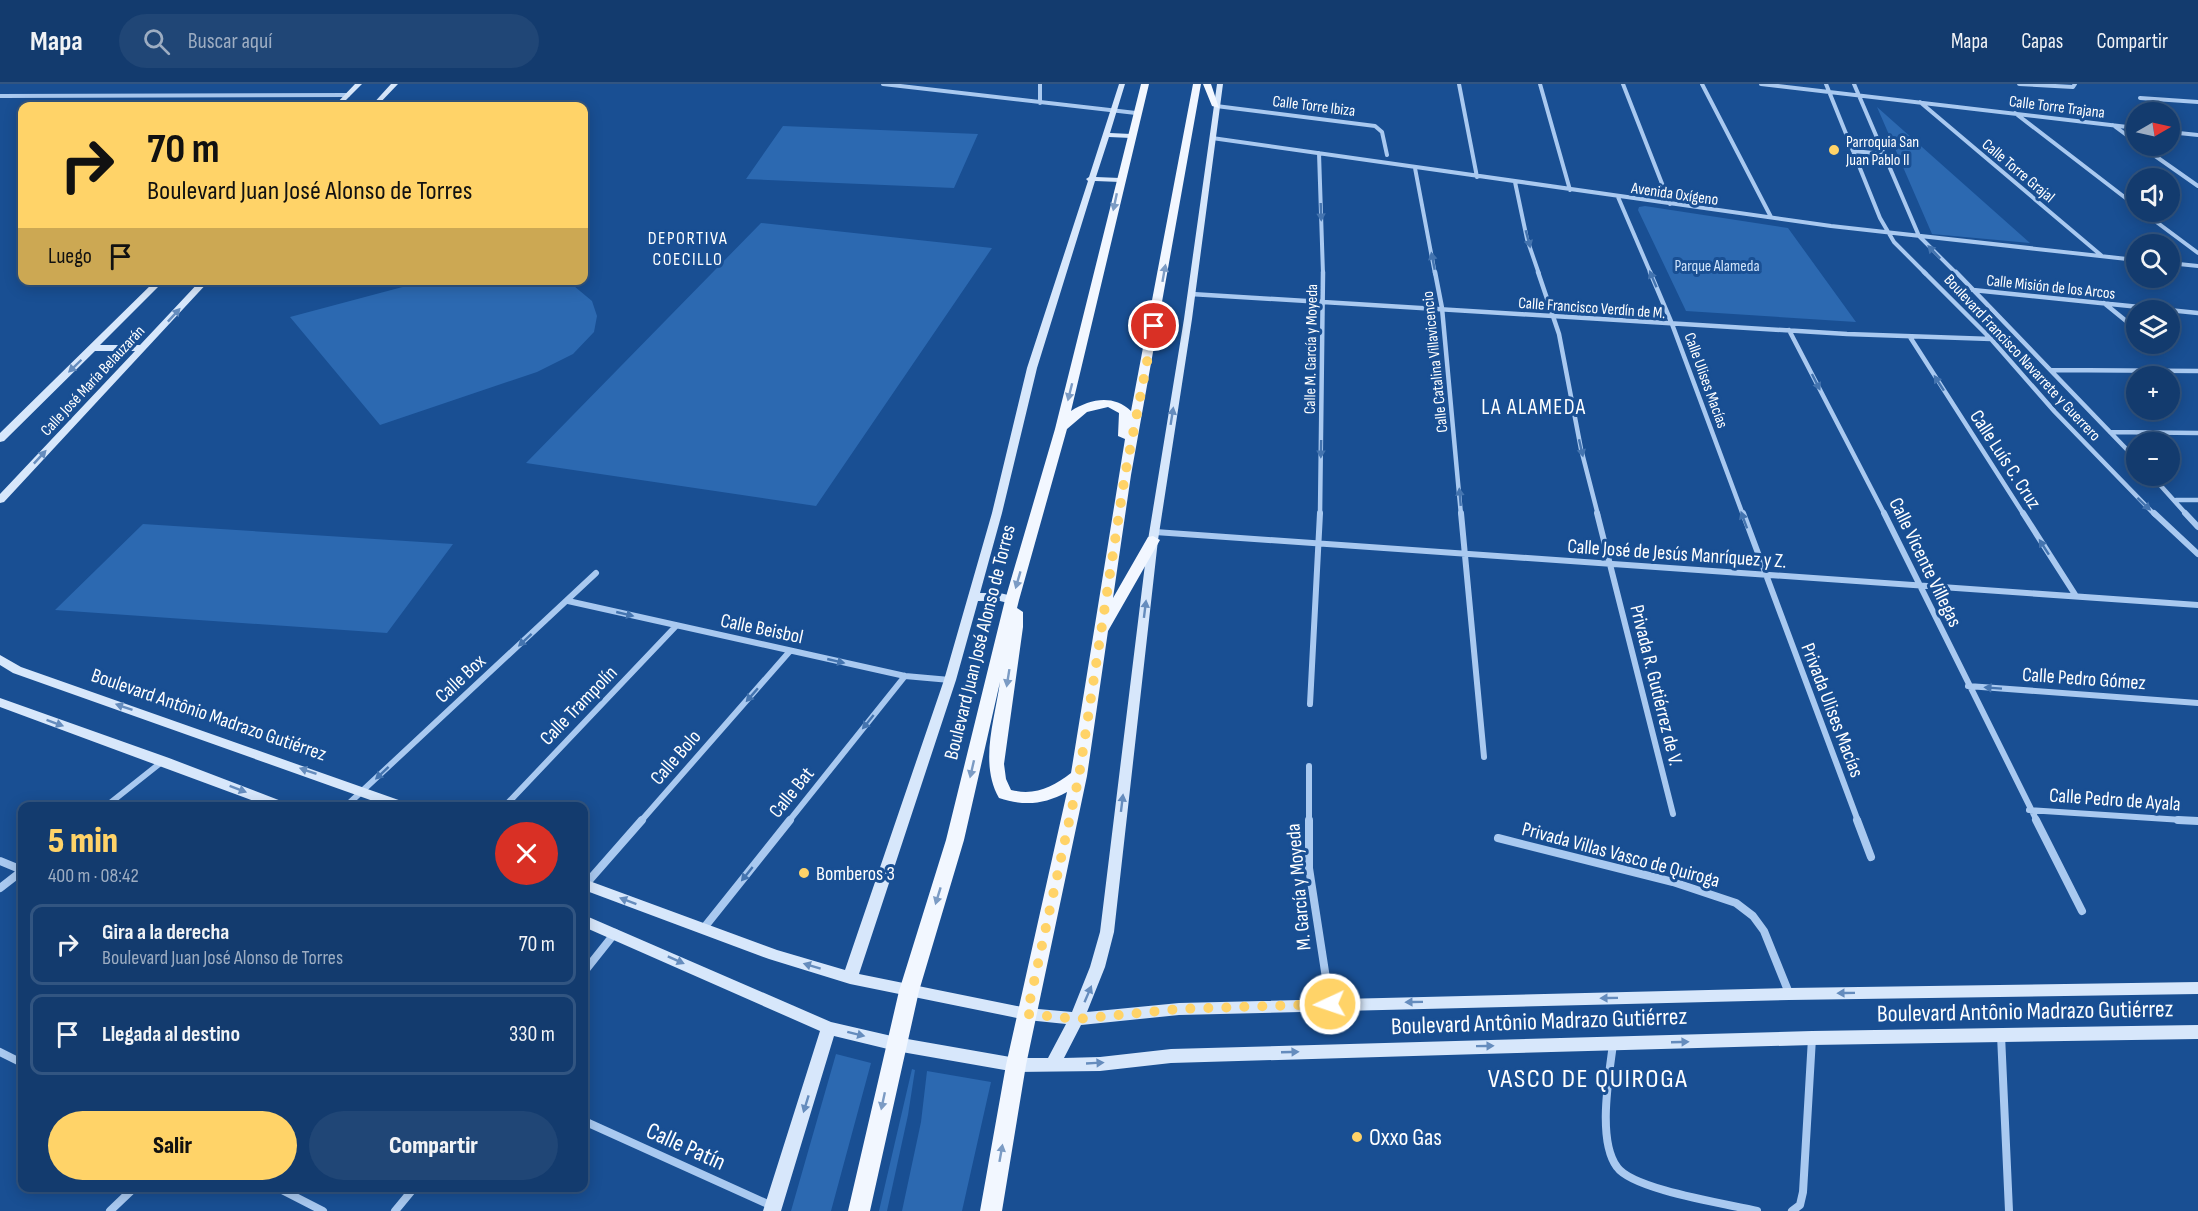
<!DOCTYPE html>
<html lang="es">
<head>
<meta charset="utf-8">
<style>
	:root { --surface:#133b6e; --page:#204676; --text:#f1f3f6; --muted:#9dadc2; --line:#325581; --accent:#ffd368 }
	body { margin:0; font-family:"Sofia Sans Condensed",sans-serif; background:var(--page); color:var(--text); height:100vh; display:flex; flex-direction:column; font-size:22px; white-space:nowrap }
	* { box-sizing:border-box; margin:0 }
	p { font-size:20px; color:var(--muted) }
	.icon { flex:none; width:33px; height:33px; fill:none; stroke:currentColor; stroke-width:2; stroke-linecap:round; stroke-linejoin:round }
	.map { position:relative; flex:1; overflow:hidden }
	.details { position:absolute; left:18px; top:718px; width:570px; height:390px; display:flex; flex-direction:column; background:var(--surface); border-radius:12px; box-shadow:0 3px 15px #0003,0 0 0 2px var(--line) }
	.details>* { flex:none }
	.banner { position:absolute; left:18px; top:18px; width:570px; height:183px; border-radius:12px; box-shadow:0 3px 15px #0003,0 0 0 2px var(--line); background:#ffd368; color:#111; overflow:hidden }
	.needle { width:39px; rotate:81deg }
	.tools { position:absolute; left:2126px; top:18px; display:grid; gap:12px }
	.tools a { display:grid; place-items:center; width:54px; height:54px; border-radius:50%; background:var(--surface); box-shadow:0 3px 15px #0003,0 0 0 2px var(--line); font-size:30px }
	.pin { position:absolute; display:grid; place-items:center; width:51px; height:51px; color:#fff; margin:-26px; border:3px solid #fff; border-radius:50%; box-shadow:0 2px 6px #0007 }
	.me { position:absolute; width:66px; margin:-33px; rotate:267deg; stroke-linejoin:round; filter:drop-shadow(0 0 4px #0008) }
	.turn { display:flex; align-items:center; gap:21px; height:126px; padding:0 30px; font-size:27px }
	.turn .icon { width:78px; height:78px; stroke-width:2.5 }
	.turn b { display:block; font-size:42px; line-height:51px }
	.then { display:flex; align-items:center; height:57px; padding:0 30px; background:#0003; gap:12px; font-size:22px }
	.round { display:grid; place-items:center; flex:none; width:63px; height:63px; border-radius:32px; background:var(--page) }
	.summary { display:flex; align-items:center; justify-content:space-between; height:102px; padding:0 30px }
	h1 { font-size:36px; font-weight:800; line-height:45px; color:var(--accent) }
	.primary-button { display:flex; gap:12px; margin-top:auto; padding:12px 30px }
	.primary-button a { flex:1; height:69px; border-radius:36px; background:var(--accent); color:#111; font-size:24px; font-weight:800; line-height:69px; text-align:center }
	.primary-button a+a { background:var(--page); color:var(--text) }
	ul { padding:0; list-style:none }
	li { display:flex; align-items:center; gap:18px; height:81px; margin:0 12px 9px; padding:0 18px; border:3px solid var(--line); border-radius:12px }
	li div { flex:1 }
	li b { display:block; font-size:22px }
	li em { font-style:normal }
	header { display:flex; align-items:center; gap:36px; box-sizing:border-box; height:84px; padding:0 30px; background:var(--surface); border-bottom:2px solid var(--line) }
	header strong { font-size:28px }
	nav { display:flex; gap:33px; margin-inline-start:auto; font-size:21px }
	.search { width:420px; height:54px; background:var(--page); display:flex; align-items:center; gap:15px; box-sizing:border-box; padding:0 21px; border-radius:33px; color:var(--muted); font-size:22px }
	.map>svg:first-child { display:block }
	.green { fill:#2c69b1 }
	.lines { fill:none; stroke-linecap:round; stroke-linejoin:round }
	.street-far3 { stroke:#a9c9f0; stroke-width:4 }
	.street-far2 { stroke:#a9c9f0; stroke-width:4.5 }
	.street-far1 { stroke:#a9c9f0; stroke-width:6 }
	.street { stroke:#a9c9f0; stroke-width:8 }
	.secondary { fill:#d7e7fb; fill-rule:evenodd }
	.primary { fill:#f2f7ff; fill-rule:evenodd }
	.oneway { fill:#7b9bc4 }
	.oneway2 { fill:#4474af }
	.oneway3 { fill:#658cbd }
	.route { stroke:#ffd368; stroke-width:10; stroke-dasharray:0 18 }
	.poi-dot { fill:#ffd368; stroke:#194f93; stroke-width:2 }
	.labels { text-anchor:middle; stroke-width:6; stroke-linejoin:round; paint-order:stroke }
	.far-street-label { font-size:16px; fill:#fff; stroke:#194f93 }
	.far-poi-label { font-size:16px; fill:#fff; stroke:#194f93; text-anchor:start }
	.far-park-label { font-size:16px; fill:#d0e4fb; stroke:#194f93 }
	.far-quarter-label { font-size:18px; letter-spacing:1.5px; fill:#fff; stroke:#194f93 }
	.street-label { font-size:20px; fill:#fff; stroke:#194f93 }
	.poi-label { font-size:20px; fill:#fff; stroke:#194f93; text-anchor:start }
	.quarter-label { font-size:22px; letter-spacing:1.5px; fill:#fff; stroke:#194f93 }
	.near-street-label { font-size:24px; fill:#fff; stroke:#194f93 }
	.near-poi-label { font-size:24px; fill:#fff; stroke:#194f93; text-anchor:start }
	.near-quarter-label { font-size:27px; letter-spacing:1.5px; fill:#fff; stroke:#194f93 }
</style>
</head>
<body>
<header>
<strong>Mapa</strong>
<div class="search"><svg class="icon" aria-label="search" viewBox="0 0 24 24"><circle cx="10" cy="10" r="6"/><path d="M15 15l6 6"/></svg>Buscar aquí</div>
<nav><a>Mapa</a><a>Capas</a><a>Compartir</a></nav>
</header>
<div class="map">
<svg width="2198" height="1127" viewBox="0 0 2198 1127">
	<rect width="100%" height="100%" fill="#194f93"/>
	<path class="green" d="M1877 23 2030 159 1932 150Z
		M783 42 978 50 954 104 746 95Z
		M1645 122 1788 144 1856 238 1686 227 1638 126 1639 123Z
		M761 139 992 164 816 422 526 379Z
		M425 197H568L592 217 597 232 594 248 573 270 537 288 380 341 290 233Z
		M143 440 453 460 387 549 55 526Z
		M836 970 871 979 831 1127H791Z
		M912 985 915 986 908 1031 887 1127H879Z
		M927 987 991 998 962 1127H902L921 1038Z"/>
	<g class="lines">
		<path class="street-far3" d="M883 0 1136 29
			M1040 0V19
			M1459 0 1477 93
			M1540 0 1570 106
			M1623 0 1670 120
			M1702 0 1771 133
			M1761 0 2136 44
			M1826 0 1880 134 1894 158 1926 190
			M1854 0 1919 152 1957 190
			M2019 0 2073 3 2075 0
			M0 12 348 11
			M2140 14 2198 18
			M1920 18 2102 172
			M1216 22 1375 42 1382 48 1387 71
			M2015 29 2136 122
			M2113 41 2136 58
			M2169 48 2198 51
			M1212 54 1831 142 2136 176
			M2141 62 2198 102
			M1853 67 1884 70
			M1319 69 1323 190
			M1415 84 1435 190
			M1515 98 1527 155 1539 190
			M1618 113 1651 190
			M2143 128 2198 169
			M2169 179 2198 182"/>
		<path class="street-far2" d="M1435 188 1442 224 1461 431
			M1538 188 1559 250 1581 365 1598 431
			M1650 188 1672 240 1743 431
			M1924 188 1991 255 2055 328 2155 431
			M1956 188 2136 375
			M1973 206 2198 229
			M1191 210 1847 250 1991 255
			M2104 219 2136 245
			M1789 246 1885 431
			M1910 253 2024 431
			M2051 286 2198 287
			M2110 348 2198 349
			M2152 392 2187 431
			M2176 416H2198
			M1320 431 1323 188"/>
		<path class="street-far1" d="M1461 429 1484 673
			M1597 429 1673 730
			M1743 429 1858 737
			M1884 429 2037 737
			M2023 429 2076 512
			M2154 429 2198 470
			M2185 429 2198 443
			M1155 448 2198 521
			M568 517 905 592 950 596
			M1968 602 2198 619
			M1310 620 1320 429
			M1309 682V737
			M105 723 163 677
			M345 723 596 489
			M504 723 676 542
			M2029 726 2198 737
			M641 737 790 567
			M789 737 905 592"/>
		<path class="street" d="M1309 736V784L1330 920
			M1857 736 1871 773
			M2036 736 2082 827
			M2178 736 2198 737
			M1498 754 1673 798 1736 819 1753 832 1764 847 1789 909
			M0 777 22 786
			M585 801 642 736
			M0 804 22 787
			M703 845 790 736
			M584 888 615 849
			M2001 951 2009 1127
			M1613 960C1609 992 1597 1056 1617 1083 1633 1106 1728 1120 1757 1127
			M0 968 22 979
			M584 1037 772 1122
			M278 1104 323 1127
			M110 1127 134 1104
			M395 1127 414 1104
			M1792 1127 1800 1121 1803 1108 1812 954"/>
		<path class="secondary" d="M355 0H362L340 22H334Z
			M391 0H398L377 22H371Z
			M1119 0H1125L1110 49 1131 50 1135 52 1131 54 1109 53 1096 93 1120 94 1124 96 1120 98 1095 97 1037 284 1002 429 980 509H1000L1016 513 1018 516 1012 520 1000 517H978L956 596 859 890 1027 924 1072 928 1090 883 1100 848 1148 456 1184 235 1217 0H1223L1192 235 1158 456 1114 848 1105 883 1087 928 1179 919 1789 904 2198 898V910L1789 916 1179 931 1081 941 1064 974 1100 973 1171 965 1812 947 2198 941V955L1812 961 1481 970 1171 979 1100 987 1016 988 896 967 834 952 781 1127H763L820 947 584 843V831L831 938 896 953 1016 974H1048L1066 940 1027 936 850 900 769 875 584 806V795L777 866 845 886 944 596 992 429 1027 284 1088 97 1086 95 1089 93Z
			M156 196H165L100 261H140L201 196H210L4 418 0 419V410L135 267H95L4 357 0 358V349Z
			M0 571 21 583 410 720 412 723H390L13 589 0 581Z
			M0 614 169 674 289 720 291 723H270L0 623Z"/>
		<path class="primary" d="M1141 0H1149L1071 327C1090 315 1113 310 1131 327L1193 0H1201L1131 391 1113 514 1148 453 1153 452 1160 456 1108 547 1087 692 1026 981 1002 1127H980L1006 981 1067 708C1043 721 1024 722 999 714 979 679 995 635 1000 598L964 756 919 907 870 1127H848L899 907 946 756 1005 516 1055 345ZM1108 323 1119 329 1118 352 1125 355 1071 689C1053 703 1035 712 1011 706L1006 695 1004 680 1023 543V528L1017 524 1019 516 1067 345 1087 328Z
			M1203 0H1211L1219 24 1212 22Z"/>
	</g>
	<defs><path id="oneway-solid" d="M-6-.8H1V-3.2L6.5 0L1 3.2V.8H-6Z" transform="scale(1.5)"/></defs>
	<g class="oneway">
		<use href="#oneway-solid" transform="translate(1115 118) rotate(102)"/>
		<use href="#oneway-solid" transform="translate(1164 189) rotate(-80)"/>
		<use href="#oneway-solid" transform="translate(1070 308) rotate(104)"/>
		<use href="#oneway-solid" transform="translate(1018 496) rotate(106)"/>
		<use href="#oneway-solid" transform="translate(1008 594) rotate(99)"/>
		<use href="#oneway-solid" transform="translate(972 685) rotate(103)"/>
		<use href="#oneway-solid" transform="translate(938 812) rotate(107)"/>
		<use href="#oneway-solid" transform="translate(883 1017) rotate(102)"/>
		<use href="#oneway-solid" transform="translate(1001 1069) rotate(-80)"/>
	</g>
	<g class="oneway2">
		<use href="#oneway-solid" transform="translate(1321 128) rotate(88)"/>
		<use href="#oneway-solid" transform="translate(1528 155) rotate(75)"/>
		<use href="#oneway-solid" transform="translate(1934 168) rotate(-134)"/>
		<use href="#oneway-solid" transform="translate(1433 177) rotate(-101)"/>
		<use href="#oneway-solid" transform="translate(1653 195) rotate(-113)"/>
		<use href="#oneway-solid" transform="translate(1816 298) rotate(63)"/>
		<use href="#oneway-solid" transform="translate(1939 299) rotate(-123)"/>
		<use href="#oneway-solid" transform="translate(1581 364) rotate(77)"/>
		<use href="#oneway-solid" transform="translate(1321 365) rotate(91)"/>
		<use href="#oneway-solid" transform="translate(1460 413) rotate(-95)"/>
		<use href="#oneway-solid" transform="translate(2144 420) rotate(43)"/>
		<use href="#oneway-solid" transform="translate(1744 436) rotate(-110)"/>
		<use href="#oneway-solid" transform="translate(2044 463) rotate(-123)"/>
		<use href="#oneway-solid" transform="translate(625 530) rotate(13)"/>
		<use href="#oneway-solid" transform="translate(525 556) rotate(137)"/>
		<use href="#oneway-solid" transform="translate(836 577) rotate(13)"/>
		<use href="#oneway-solid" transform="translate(1993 604) rotate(-176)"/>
		<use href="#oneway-solid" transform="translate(752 611) rotate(131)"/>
		<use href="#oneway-solid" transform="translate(868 638) rotate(129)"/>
		<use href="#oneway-solid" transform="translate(382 689) rotate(137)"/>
		<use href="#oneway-solid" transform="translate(747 790) rotate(129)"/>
	</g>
	<g class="oneway3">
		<use href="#oneway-solid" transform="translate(174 231) rotate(-47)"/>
		<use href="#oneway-solid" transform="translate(75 282) rotate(136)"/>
		<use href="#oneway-solid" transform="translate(1172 332) rotate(-81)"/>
		<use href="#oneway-solid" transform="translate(40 373) rotate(-47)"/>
		<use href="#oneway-solid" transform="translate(1145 525) rotate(-83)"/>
		<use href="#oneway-solid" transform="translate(124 623) rotate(-161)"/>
		<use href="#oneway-solid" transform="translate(55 639) rotate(20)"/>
		<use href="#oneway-solid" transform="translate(308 687) rotate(-161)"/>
		<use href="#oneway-solid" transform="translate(238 705) rotate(21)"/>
		<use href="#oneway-solid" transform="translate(1122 719) rotate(-83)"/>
		<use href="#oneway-solid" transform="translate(628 817) rotate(-159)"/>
		<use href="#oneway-solid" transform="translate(676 876) rotate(24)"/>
		<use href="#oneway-solid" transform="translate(812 882) rotate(-163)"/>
		<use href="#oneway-solid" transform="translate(1846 909) rotate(179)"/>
		<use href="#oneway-solid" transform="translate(1088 910) rotate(-67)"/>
		<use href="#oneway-solid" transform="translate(1609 914) rotate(179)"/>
		<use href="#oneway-solid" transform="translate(1414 918) rotate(179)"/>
		<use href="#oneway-solid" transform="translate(856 950) rotate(14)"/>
		<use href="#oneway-solid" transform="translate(1680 958) rotate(-2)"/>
		<use href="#oneway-solid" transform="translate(1485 962) rotate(-1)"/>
		<use href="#oneway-solid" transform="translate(1290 968) rotate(-2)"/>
		<use href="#oneway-solid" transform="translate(1095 979) rotate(-3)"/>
		<use href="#oneway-solid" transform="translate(806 1020) rotate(107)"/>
	</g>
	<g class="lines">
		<path class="route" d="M1154 242 1125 391 1079 692 1027 930 1077 935 1179 925 1330 920"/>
	</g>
	<g class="poi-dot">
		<circle cx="1834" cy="66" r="6"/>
		<circle cx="804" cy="789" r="6"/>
		<circle cx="1357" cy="1053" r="6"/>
	</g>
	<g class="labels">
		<g class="far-street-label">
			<text transform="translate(1314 21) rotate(7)" y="6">Calle Torre Ibiza</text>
			<text transform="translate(2057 22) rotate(7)" y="6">Calle Torre Trajana</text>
			<text transform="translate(2019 86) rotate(40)" y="6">Calle Torre Grajal</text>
			<text transform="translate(1675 109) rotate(8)" y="6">Avenida Oxígeno</text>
			<text transform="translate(2051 202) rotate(6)" y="6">Calle Misión de los Arcos</text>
			<text transform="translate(1592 223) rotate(4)" y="6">Calle Francisco Verdín de M.</text>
			<text transform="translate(1310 265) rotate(-89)" y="6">Calle M. García y Moyeda</text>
			<text transform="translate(2023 273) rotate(47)" y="6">Boulevard Francisco Navarrete y Guerrero</text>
			<text transform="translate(1434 278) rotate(-96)" y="6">Calle Catalina Villavicencio</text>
			<text transform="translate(92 296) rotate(-47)" y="6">Calle José María Belauzarán</text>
			<text transform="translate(1707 296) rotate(70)" y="6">Calle Ulises Macías</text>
		</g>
		<g class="far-poi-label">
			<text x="1846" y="63">Parroquia San<tspan x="1846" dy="18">Juan Pablo II</tspan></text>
		</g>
		<g class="far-park-label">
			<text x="1717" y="187">Parque Alameda</text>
		</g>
		<g class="far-quarter-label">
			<text x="688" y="160">DEPORTIVA<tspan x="688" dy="21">COECILLO</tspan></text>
		</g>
		<g class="street-label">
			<text transform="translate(2006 375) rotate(57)" y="7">Calle Luís C. Cruz</text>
			<text transform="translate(1677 469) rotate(4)" y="7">Calle José de Jesús Manríquez y Z.</text>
			<text transform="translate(1926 478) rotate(64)" y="7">Calle Vicente Villegas</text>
			<text transform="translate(762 544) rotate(12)" y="7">Calle Beisbol</text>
			<text transform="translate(979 558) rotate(-76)" y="7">Boulevard Juan José Alonso de Torres</text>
			<text transform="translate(460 594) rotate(-43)" y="7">Calle Box</text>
			<text transform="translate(2084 594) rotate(4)" y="7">Calle Pedro Gómez</text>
			<text transform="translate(1657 601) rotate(76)" y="7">Privada R. Gutiérrez de V.</text>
			<text transform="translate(578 621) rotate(-46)" y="7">Calle Trampolín</text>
			<text transform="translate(1833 626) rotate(69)" y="7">Privada Ulises Macías</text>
			<text transform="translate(209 630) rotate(19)" y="7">Boulevard Antônio Madrazo Gutiérrez</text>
			<text transform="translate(675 673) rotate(-49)" y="7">Calle Bolo</text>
			<text transform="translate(791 708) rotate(-51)" y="7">Calle Bat</text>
			<text transform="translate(2115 715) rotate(4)" y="7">Calle Pedro de Ayala</text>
			<text transform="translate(1621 770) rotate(15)" y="7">Privada Villas Vasco de Quiroga</text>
			<text transform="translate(1298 803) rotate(-95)" y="7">M. García y Moyeda</text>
		</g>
		<g class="poi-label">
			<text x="816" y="796">Bomberos 3</text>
		</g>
		<g class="quarter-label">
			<text x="1534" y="330">LA ALAMEDA</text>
		</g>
		<g class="near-street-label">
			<text transform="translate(2025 927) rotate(-1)" y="8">Boulevard Antônio Madrazo Gutiérrez</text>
			<text transform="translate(1539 937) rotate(-2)" y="8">Boulevard Antônio Madrazo Gutiérrez</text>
			<text transform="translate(686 1062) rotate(24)" y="8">Calle Patín</text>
		</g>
		<g class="near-poi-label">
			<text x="1369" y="1061">Oxxo Gas</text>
		</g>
		<g class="near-quarter-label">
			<text x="1588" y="1003">VASCO DE QUIROGA</text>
		</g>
	</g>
</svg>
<div class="tools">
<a><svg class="needle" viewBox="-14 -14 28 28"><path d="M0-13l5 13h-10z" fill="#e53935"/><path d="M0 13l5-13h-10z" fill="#9dadc2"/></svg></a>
<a><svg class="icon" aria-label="sound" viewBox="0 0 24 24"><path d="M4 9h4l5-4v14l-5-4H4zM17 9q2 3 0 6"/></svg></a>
<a><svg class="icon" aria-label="search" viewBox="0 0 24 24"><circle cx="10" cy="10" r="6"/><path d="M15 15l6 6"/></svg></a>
<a><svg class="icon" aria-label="layers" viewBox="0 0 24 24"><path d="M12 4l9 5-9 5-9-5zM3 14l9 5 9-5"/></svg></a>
<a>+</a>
<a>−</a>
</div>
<div class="pin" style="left:1154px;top:242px;background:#d93025"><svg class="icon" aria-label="arrive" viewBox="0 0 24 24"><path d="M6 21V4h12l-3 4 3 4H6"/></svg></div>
<svg class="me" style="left:1330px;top:920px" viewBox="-20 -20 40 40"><circle r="17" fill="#ffd368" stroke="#fff" stroke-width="3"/><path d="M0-11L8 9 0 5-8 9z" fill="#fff"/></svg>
<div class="banner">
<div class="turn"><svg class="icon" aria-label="right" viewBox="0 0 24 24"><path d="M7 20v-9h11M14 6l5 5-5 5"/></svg><div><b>70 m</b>Boulevard Juan José Alonso de Torres</div></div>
<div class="then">Luego<svg class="icon" aria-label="arrive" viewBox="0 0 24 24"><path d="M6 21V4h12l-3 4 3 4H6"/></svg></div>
</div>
<section class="details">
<div class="summary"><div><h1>5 min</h1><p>400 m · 08:42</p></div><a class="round" style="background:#d93025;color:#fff"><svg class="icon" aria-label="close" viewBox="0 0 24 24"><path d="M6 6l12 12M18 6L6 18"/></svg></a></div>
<ul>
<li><svg class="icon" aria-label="right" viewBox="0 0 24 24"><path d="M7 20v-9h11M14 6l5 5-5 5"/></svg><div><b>Gira a la derecha</b><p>Boulevard Juan José Alonso de Torres</p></div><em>70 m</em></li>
<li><svg class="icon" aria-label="arrive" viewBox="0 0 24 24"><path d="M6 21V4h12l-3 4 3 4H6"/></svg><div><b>Llegada al destino</b></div><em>330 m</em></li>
</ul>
<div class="primary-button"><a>Salir</a><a>Compartir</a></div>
</section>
</div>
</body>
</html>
